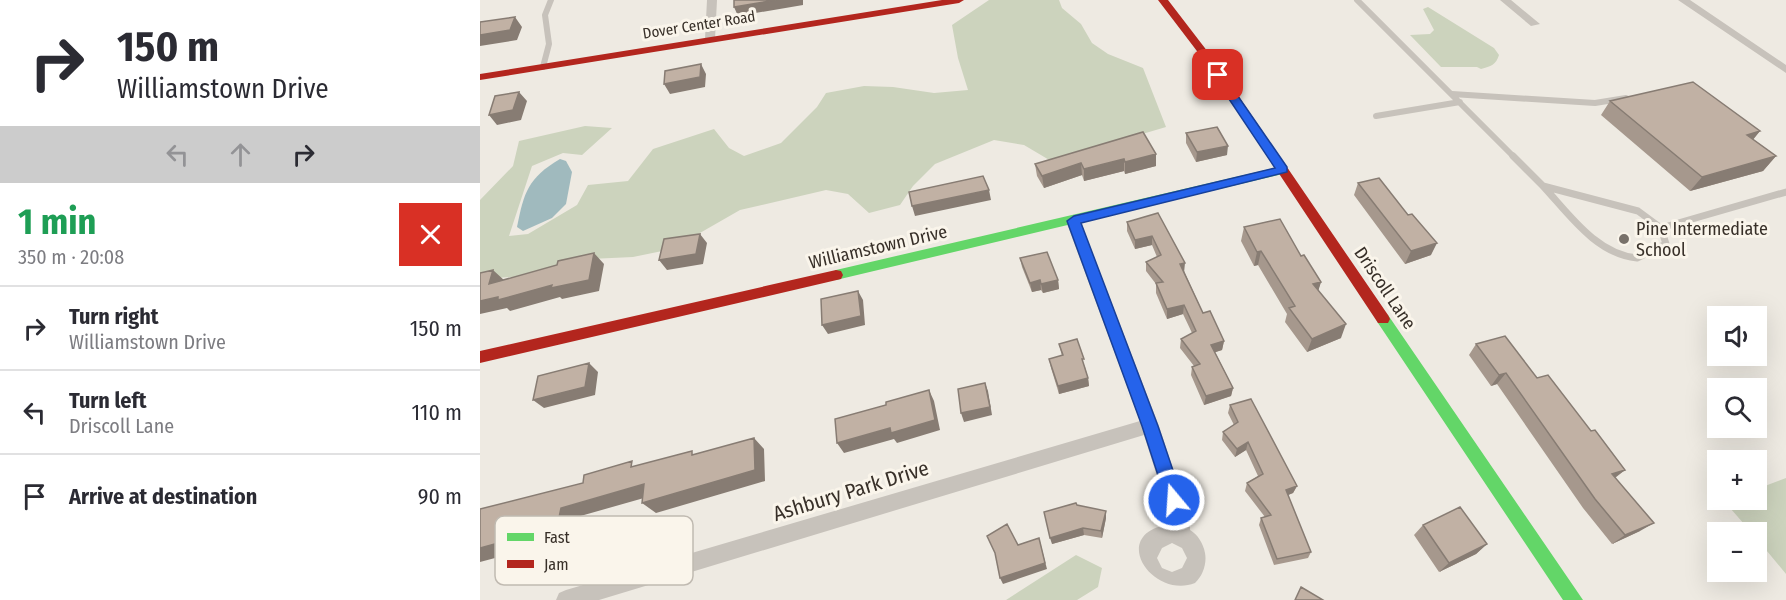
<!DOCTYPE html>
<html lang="en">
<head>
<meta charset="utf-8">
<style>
	:root { --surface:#fff; --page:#f7f7f7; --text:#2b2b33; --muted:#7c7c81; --line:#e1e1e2 }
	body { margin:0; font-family:"Fira Sans Condensed",sans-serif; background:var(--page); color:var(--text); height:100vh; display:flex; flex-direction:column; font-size:22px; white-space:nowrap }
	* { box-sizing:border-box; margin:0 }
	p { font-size:20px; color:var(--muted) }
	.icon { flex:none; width:33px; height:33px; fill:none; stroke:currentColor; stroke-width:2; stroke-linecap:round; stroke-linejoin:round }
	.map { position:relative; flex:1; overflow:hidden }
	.sheet { display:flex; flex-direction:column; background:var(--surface); width:480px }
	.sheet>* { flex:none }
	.guide { background:#fff; color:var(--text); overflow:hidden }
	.controls { position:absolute; left:1227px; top:306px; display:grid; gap:12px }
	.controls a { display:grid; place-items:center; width:60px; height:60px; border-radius:0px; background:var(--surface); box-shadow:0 6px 24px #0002; font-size:30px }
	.pin { position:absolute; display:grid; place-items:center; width:51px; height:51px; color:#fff; margin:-26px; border-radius:12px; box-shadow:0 3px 9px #0006 }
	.me { position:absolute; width:66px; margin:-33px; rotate:342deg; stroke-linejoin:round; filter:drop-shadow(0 0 4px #0008) }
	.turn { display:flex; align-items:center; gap:21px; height:126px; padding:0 18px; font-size:27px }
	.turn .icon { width:78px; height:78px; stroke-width:2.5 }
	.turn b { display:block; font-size:42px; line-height:51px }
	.lanes { display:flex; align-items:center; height:57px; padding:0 18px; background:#0003; justify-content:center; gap:30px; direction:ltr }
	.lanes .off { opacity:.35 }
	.round { display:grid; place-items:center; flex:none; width:63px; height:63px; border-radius:0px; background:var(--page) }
	.summary { display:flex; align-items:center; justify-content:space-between; height:102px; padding:0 18px }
	h1 { font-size:36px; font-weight:700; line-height:45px; color:#1e9e55 }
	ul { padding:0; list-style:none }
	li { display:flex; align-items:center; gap:18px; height:84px; padding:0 18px; border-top:2px solid var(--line) }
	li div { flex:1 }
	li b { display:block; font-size:22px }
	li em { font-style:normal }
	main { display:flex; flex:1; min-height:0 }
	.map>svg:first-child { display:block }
	.green { fill:#ccd3bd }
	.water { fill:#a0babe }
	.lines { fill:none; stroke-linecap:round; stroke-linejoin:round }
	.lane-far1 { stroke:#c7c2bb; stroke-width:6 }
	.lane { stroke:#c7c2bb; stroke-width:7 }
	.street { fill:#c7c2bb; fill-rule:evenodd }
	.fast { fill:#63d668; fill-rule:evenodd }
	.jam { fill:#b3261e; fill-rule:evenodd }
	.wall { fill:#a6988d }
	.shaded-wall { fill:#877c73 }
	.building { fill:#c1b1a4; stroke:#877c73; stroke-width:1.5 }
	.route { fill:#2563eb; stroke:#184099; stroke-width:1.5 }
	.poi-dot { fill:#78716a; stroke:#faf5eb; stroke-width:2 }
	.labels { text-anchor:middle; stroke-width:6; stroke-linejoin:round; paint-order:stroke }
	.far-street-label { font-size:15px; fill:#383029; stroke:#faf5eb }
	.poi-label { font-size:18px; fill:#383029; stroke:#faf5eb; text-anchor:start }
	.street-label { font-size:18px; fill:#383029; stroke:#faf5eb }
	.near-street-label { font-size:21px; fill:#383029; stroke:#faf5eb }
	.key { fill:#faf5eb; stroke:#c0bab1; stroke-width:1.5 }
	.key-label { font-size:16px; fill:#383029 }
</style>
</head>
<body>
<main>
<section class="sheet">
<div class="guide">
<div class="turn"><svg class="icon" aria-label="right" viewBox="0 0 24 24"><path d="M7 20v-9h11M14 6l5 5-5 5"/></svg><div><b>150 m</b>Williamstown Drive</div></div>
<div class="lanes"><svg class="icon off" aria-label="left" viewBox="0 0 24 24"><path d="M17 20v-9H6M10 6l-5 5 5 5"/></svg><svg class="icon off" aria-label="ahead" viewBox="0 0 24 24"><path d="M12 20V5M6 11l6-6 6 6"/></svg><svg class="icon" aria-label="right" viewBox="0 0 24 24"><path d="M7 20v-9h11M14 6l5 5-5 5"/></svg></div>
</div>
<div class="summary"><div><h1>1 min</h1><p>350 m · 20:08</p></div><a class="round" style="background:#d93025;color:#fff"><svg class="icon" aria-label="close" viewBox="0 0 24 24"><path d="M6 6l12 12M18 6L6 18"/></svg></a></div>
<ul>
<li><svg class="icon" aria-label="right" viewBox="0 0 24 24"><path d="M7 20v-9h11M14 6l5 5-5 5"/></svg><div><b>Turn right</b><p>Williamstown Drive</p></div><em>150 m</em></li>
<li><svg class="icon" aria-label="left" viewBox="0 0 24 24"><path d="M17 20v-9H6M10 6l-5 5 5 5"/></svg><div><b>Turn left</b><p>Driscoll Lane</p></div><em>110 m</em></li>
<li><svg class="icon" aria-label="arrive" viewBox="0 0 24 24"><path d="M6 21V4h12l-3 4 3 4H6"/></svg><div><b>Arrive at destination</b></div><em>90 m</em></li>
</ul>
</section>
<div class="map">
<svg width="1306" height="600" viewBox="0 0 1306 600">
	<rect width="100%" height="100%" fill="#eeeae2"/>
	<path class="green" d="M509 0H579L582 8 601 24 612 43 628 54 663 68 686 127 571 161 544 145 514 140 455 164 433 186 420 205 389 213 368 194 346 190 260 210 192 249 153 257 110 259 62 275 0 279V200L33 166 39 141 105 126 132 128 102 155 83 153 52 166 29 236 48 234 97 205 108 185 148 181 173 149 234 129 249 148 264 156 301 143 337 107 346 93 384 86 413 87 454 93 488 90 478 58 472 25Z
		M948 7 1014 48 1019 55C1016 65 1011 66 1001 69L997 67H961L930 35 950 34 954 30 943 9Z
		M1306 478V574L1277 539 1276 532H1271L1244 501 1276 500 1277 489Z
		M596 555 622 568 618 587 597 600H526Z"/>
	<path class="water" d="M80 159 86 161 92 172 86 204 72 218 43 231 37 227C44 192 48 178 80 159Z"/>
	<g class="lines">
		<path class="lane-far1" d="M877 0 1034 157
			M63 67 69 44 65 15 71 0
			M972 94 1115 103 1146 98
			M896 116 980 102"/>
		<path class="lane" d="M1033 156 1063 186
			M1063 186 1158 211 1181 228 1186 244 1157 258C1116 254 1089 214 1063 186Z
			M1181 228 1306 192"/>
		<path class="street" d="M227 0H237L235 39 230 42 225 39Z
			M1020 0H1031L1060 24 1051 26Z
			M1198 0H1210L1306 65V73Z
			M593 216 600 221 679 426 710 522V530C718 535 723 543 725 553 727 563 723 576 715 583 672 600 626 532 692 524L664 435 119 600H76L79 593 86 590 660 421 586 221ZM692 543 702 548 707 558 702 568 692 572 682 568 677 558 682 548Z"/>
		<path class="fast" d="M803 166 809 170 807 173 356 280 349 275 356 270Z
			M903 313 908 315 1103 600H1083L898 323 896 319 898 315Z"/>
		<path class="jam" d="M462 0H484L479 3 0 80V74Z
			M678 0H688L731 56 908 315 910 319 908 323H898L723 59Z
			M356 270 361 271 363 275 361 279 0 363V351Z"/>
	</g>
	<path class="wall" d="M1130 101 1280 131 1273 139 1296 156 1283 171 1210 191 1121 115Z
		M706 133 747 155 716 162 706 143Z
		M676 154V166L645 174 644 171 604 181 602 175 564 188 557 176 555 164Z
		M878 183 951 255 925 264 874 195Z
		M678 213 723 313 744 341 742 350 735 352 753 388 751 396 724 405 711 375 712 367 714 366 700 348 701 339 712 333 703 314 687 319 676 293V284L666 271V262L677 257 672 245 655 249 647 231V222Z
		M764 227 821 256 841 282 838 290 861 338 827 352 805 322 807 314 778 265 774 266 761 241Z
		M540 258 578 280 579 289 563 293 561 290 552 292 542 267Z
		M579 344 605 367 608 378 609 386 579 394 571 368 569 359 582 356Z
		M996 344 1057 378 1111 431 1145 470 1135 478 1160 531 1132 544 1103 508 1017 384 1011 386 989 355Z
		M750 405 817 486 813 493 808 495 831 552 828 558 794 565 779 525 781 518 785 517 765 491 767 483 778 476 766 450 755 457 742 440 743 432 754 425 748 413Z
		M597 505 626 518 622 538 604 535 572 544Z
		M943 525 1007 544 996 554 959 572 934 535Z"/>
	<path class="shaded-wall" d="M296 0H323V5L258 16 254 7Z
		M35 17 42 27 37 40 0 46V35Z
		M221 64 226 74 225 87 190 94 184 84Z
		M39 92 47 101 41 120 17 125 9 115Z
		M1280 131 1268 146 1267 135Z
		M748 146 747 155 716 162 717 152Z
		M676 154V166L645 174V162Z
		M1296 156 1283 171 1210 191 1222 177Z
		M644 159V171L604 181V169Z
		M601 163 602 175 564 188 562 176Z
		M509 190 511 200 435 216 432 206Z
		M220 234 227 243 223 264 187 270 179 260Z
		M672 236V245L655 249V240Z
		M957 243 951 255 925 264 931 251Z
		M781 251 778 265 774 266 777 252Z
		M114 253 124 264 119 291 82 299 80 297 30 311 27 308 0 314V301L72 285Z
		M705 263 704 273 700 264Z
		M13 270 25 281 9 284Z
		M560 280 561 290 552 292 550 283Z
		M578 280 579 289 563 293 561 284Z
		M841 282 837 295 833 284Z
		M378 291 383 300 385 325 348 334 342 325Z
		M704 305 703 314 687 319V309Z
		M866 324 861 338 827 352 832 339Z
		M744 341 742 350 730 354 731 345Z
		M109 363 118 372 115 395 64 408 53 400Z
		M1026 373 1017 384 1011 386 1019 375Z
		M608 378 609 386 579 394 578 386Z
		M505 383 508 391 512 415 484 422 481 413Z
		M753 388 751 396 724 405 726 396Z
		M449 390 454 401 460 430 417 443 414 439 364 453 357 443 410 428Z
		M274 438 284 449 285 481 176 513 162 503Z
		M768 442 766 450 755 457 757 449Z
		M1145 470 1133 479 1132 474Z
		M164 484 178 494 97 517 94 537 0 562V548L81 508Z
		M817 486 813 493 803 497 806 490Z
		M626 511V518L622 538 621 531Z
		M1174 523 1160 531 1132 544 1145 535Z
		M603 528 604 535 572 544 570 538Z
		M559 538 567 569 523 584 520 578Z
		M1007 544 996 554 959 572 969 563Z"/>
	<path class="building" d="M254 0H296L254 7Z
		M35 17 30 30 0 35V22Z
		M221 64 220 77 184 84 185 71Z
		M1213 82 1280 131 1267 135 1296 156 1222 177 1130 101Z
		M39 92 33 110 9 115 15 96Z
		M737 127 748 146 717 152 706 133Z
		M663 132 676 154 645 162 644 159 604 169 601 163 562 176 555 164Z
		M503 176 509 190 432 206 429 192Z
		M899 178 928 215 932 214 957 243 931 251 878 183Z
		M678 213 705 263 700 264 723 313 730 311 744 341 731 345 753 388 726 396 712 367 720 364 701 339 716 331 704 305 687 309 676 283 683 282 666 262 681 255 672 236 655 240 647 222Z
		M800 219 821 256 824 255 841 282 833 284 866 324 832 339 809 308 815 306 781 251 777 252 764 227Z
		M220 234 216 254 179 260 184 239Z
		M567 252 578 280 561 284 560 280 550 283 540 258Z
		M114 253 109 280 71 288 72 285 18 300V297L0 301V273L13 270 9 284 77 265 78 261Z
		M378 291 381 316 342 325 341 299Z
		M1025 336 1057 378 1068 375 1111 431 1115 430 1145 470 1132 474 1174 523 1145 535 1115 499 1026 373 1019 375 996 344Z
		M597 339 604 359H602L608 378 578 386 569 359 583 355 579 344Z
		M109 363 105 387 53 400 58 376Z
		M505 383 510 407 481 413 478 389Z
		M449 390 455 420 411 433 410 428 357 443 355 419 406 405V402Z
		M771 399 817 486 806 490 831 552 797 559 781 518 791 515 767 483 783 474 768 442 757 449 743 432 758 422 750 405Z
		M274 438 275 470 162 503 164 484 81 508 77 527 0 548V509L103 483 104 475 152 461 151 467 212 451V455Z
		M596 503 597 505 626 511 621 531 603 528 570 538 564 512Z
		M980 507 1007 544 969 563 943 525Z
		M527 524 538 545 559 538 565 563 520 578 515 553 507 536Z
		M821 587 843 600H815Z"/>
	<path class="route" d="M735 73H742L807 167V172L601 223 678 426 703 500 700 506 694 508 688 506 686 500 662 426 587 221 594 216 795 168 733 75Z"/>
	<circle class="poi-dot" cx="1144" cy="239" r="6"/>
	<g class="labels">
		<g class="far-street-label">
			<text transform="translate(219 25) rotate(-9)" y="5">Dover Center Road</text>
		</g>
		<g class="poi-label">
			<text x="1156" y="235">Pine Intermediate<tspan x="1156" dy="21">School</tspan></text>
		</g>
		<g class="street-label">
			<text transform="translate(398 247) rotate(-13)" y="6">Williamstown Drive</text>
			<text transform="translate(905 288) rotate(56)" y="6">Driscoll Lane</text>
		</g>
		<g class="near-street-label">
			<text transform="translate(371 491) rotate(-17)" y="7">Ashbury Park Drive</text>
		</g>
	</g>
	<rect x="15" y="516" width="198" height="69" rx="9" class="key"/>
	<rect x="27" y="533" width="27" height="8" fill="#63d668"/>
	<rect x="27" y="560" width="27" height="8" fill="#b3261e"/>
	<g class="key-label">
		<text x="64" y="543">Fast</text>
		<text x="64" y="570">Jam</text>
	</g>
</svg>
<div class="controls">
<a><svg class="icon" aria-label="sound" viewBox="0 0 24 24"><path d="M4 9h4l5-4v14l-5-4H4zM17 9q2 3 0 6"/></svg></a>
<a><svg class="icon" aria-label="search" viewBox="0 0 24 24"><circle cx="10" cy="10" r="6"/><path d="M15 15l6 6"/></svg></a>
<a>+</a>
<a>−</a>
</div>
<div class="pin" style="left:738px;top:75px;background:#d93025"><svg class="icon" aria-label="arrive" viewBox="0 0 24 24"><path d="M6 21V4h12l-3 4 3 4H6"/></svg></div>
<svg class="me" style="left:694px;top:500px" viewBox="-20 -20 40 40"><circle r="17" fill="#2563eb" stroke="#fff" stroke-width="3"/><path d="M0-11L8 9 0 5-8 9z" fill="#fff"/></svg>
</div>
</main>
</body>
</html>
